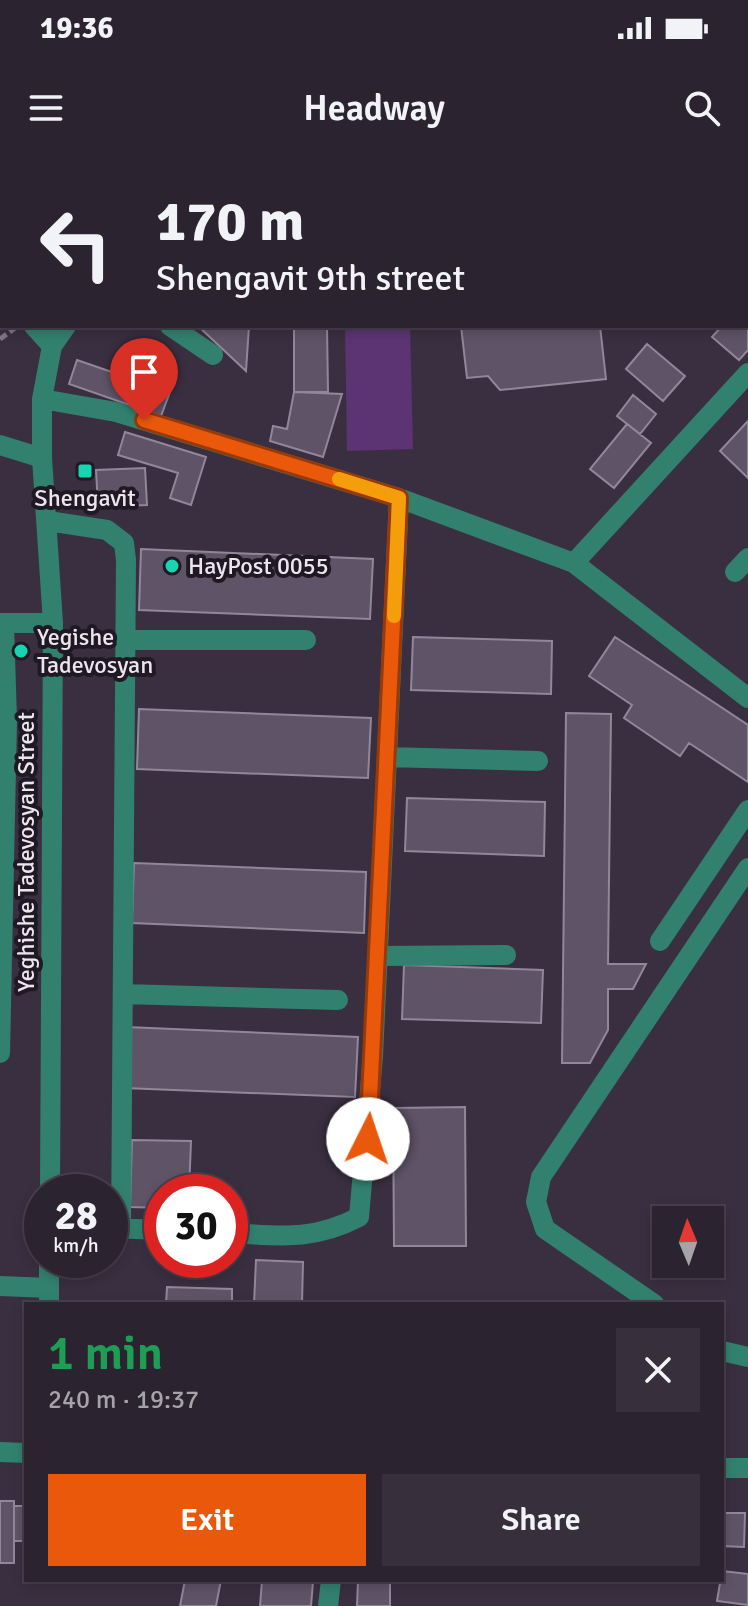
<!DOCTYPE html>
<html lang="en">
<head>
<meta charset="utf-8">
<style>
	:root { --surface:#2c2331; --page:#382f3d; --text:#f1f3f6; --muted:#a6a4ab; --line:#48404d; --accent:#ea580c }
	body { margin:0; font-family:Signika,sans-serif; background:var(--page); color:var(--text); height:100vh; display:flex; flex-direction:column; font-size:30px; white-space:nowrap }
	* { box-sizing:border-box; margin:0 }
	p { font-size:26px; color:var(--muted) }
	.icon { flex:none; width:44px; height:44px; fill:none; stroke:currentColor; stroke-width:2; stroke-linecap:round; stroke-linejoin:round }
	.map { position:relative; flex:1; overflow:hidden }
	.sheet { position:absolute; left:24px; top:1142px; width:700px; height:280px; display:flex; flex-direction:column; background:var(--surface); border-radius:0px; box-shadow:0 4px 12px #0003,0 0 0 2px var(--line) }
	.sheet>* { flex:none }
	.guide { position:absolute; left:0px; top:0px; width:748px; height:168px; box-shadow:0 4px 12px #0003,0 0 0 2px var(--line); background:#2c2331; color:var(--text); overflow:hidden }
	.needle { width:52px; rotate:358deg }
	.controls { position:absolute; left:652px; top:1046px; display:grid; gap:16px }
	.controls a { display:grid; place-items:center; width:72px; height:72px; border-radius:0px; background:var(--surface); box-shadow:0 4px 12px #0003,0 0 0 2px var(--line); font-size:40px }
	.speed { position:absolute; left:24px; top:1014px; display:flex; gap:16px; font-size:40px; font-weight:700; text-align:center }
	.speed>* { display:grid; place-content:center; width:104px; height:104px; border-radius:50%; background:var(--surface); box-shadow:0 4px 12px #0003,0 0 0 2px var(--line); line-height:1 }
	.speed small { font-size:20px; font-weight:400 }
	.speed .limit { border:12px solid #d22; background:#fff; color:#111 }
	.pin { position:absolute; display:grid; place-items:center; width:68px; height:68px; color:#fff; margin:-82px -34px; border-radius:50% 50% 50% 0; rotate:-45deg; box-shadow:0 0 8px #0007 }
	.pin .icon { rotate:45deg }
	.me { position:absolute; width:88px; margin:-44px; rotate:4deg; stroke-linejoin:round; filter:drop-shadow(0 0 6px #0008) }
	.turn { display:flex; align-items:center; gap:28px; height:168px; padding:0 24px; font-size:36px }
	.turn .icon { width:104px; height:104px; stroke-width:2.5 }
	.turn b { display:block; font-size:56px; line-height:68px }
	.round { display:grid; place-items:center; flex:none; width:84px; height:84px; border-radius:0px; background:var(--page) }
	.head { display:flex; align-items:center; justify-content:space-between; height:136px; padding:0 24px }
	h1 { font-size:48px; font-weight:600; line-height:60px; color:#1e9e55 }
	.action { display:flex; gap:16px; margin-top:auto; padding:16px 24px }
	.action a { flex:1; height:92px; border-radius:0px; background:var(--accent); color:#fff; font-size:32px; font-weight:600; line-height:92px; text-align:center }
	.action a+a { background:var(--page); color:var(--text) }
	.status { display:flex; justify-content:space-between; align-items:center; height:56px; padding:0 40px; background:var(--surface); direction:ltr }
	.status svg { height:22px; fill:currentColor }
	header { display:flex; justify-content:space-between; align-items:center; height:104px; padding:0 24px; background:var(--surface); font-size:36px; font-weight:600 }
	.map>svg:first-child { display:block }
	.green { fill:#5c3473 }
	.building { fill:#5f5367; stroke:#92869b; stroke-width:2 }
	.lines { fill:none; stroke-linecap:round; stroke-linejoin:round }
	.path { stroke:#807686; stroke-width:5; stroke-dasharray:8 4; stroke-linecap:butt }
	.minor { stroke:#32816f; stroke-width:20 }
	.route-casing { stroke:#983908; stroke-width:20 }
	.route { stroke:#ea580c; stroke-width:14 }
	.slow { stroke:#f59e0b; stroke-width:14 }
	.poi-dot { fill:#16d5b3; stroke:#1e1922; stroke-width:3 }
	.labels { text-anchor:middle; stroke-width:8; stroke-linejoin:round; paint-order:stroke }
	.poi-label { font-size:24px; fill:#ece5f0; stroke:#1e1922; text-anchor:start }
	.street-label { font-size:24px; fill:#ece5f0; stroke:#1e1922 }
</style>
</head>
<body>
<div class="status"><b>19:36</b><svg viewBox="0 0 49 12"><path d="M0 12V9h3v3zM5 12V6h3v6zM10 12V3h3v9zM15 12V0h3v12zM26 1h20v11H26zM47 4h2v5h-2z"/></svg></div>
<header><svg class="icon" aria-label="menu" viewBox="0 0 24 24"><path d="M4 6h16M4 12h16M4 18h16"/></svg>Headway<svg class="icon" aria-label="search" viewBox="0 0 24 24"><circle cx="10" cy="10" r="6"/><path d="M15 15l6 6"/></svg></header>
<div class="map">
<svg width="748" height="1446" viewBox="0 0 748 1446">
	<rect width="100%" height="100%" fill="#3a2f41"/>
	<path class="green" d="M345 166H410L413 289 347 291Z"/>
	<path class="building" d="M746 28 748 30V106L746 105Z
		M748 135V190L739 200 712 177 722 166H746Z
		M198 166H249L246 211Z
		M294 166H327L328 232H294Z
		M461 166H600L606 219 500 230 488 216 467 218Z
		M647 184 685 216 663 241 626 209Z
		M77 200 170 232 161 256 69 224Z
		M294 232 342 234 323 297 270 281 273 266 287 269Z
		M633 235 656 254 640 274 617 256Z
		M748 261V318L720 291Z
		M627 264 651 283 614 328 590 309Z
		M125 272 206 297 191 345 170 338 178 313 118 295Z
		M145 308 147 345 98 347 96 310Z
		M141 389 373 399 370 459 139 450Z
		M413 477 552 481 551 534 411 530Z
		M615 477 748 565V622L689 583 680 596 624 558 632 545 589 516Z
		M139 549 371 558 368 618 137 609Z
		M566 553 611 554 608 804H646L633 829H608V870L590 903H562Z
		M407 638 545 642 544 696 405 691Z
		M134 703 366 712 364 773 132 763Z
		M404 805 543 810 541 863 402 859Z
		M126 867 358 877 355 937 124 928Z
		M465 947 466 1086H394L393 948Z
		M132 980 191 981 189 1032H162V1048L130 1047Z
		M256 1100 303 1102 302 1144H254Z
		M167 1127 232 1129V1144H166Z
		M0 1341H14V1403H0Z
		M14 1346H26V1381H14Z
		M722 1353H745L744 1387 722 1386Z
		M722 1411 748 1414V1445L717 1441Z
		M185 1420H221L216 1446H180Z
		M262 1420 313 1422 311 1446H260Z
		M358 1420H390V1446H357Z"/>
	<g class="lines">
		<path class="path" d="M0 179 15 168"/>
		<path class="minor" d="M137 2 139 0
			M212 2 214 0
			M619 2 622 0
			M0 69 2 71
			M0 134 2 136
			M34 166 52 186
			M170 166 213 195
			M42 239 116 252 399 338 574 403 748 538
			M0 285 42 298
			M48 361 107 370 124 383 126 400 121 1068
			M574 403 748 213
			M735 412 748 398
			M0 463H53
			M125 480H306
			M387 597 538 601
			M660 781 748 650
			M378 796 506 795
			M123 834 338 840
			M0 893 7 560 4 464
			M50 1032 53 463 42 298V239L52 186 66 166
			M110 1068 162 1070
			M230 1073C280 1076 313 1081 359 1057L373 896 399 338
			M0 1126 49 1128
			M49 1144V1100
			M654 1144 545 1069 536 1042 541 1017 748 708
			M722 1191 748 1197
			M0 1292 26 1293
			M722 1308H748
			M328 1446 331 1420"/>
	</g>
	<g class="lines">
		<g class="route-casing">
			<path id="route" d="M144 260 399 338 368 979"/>
		</g>
		<use href="#route" class="route"/>
		<path class="slow" d="M339 319 399 338 394 456"/>
	</g>
	<g class="poi-dot">
		<rect x="77" y="303" width="16" height="16" rx="4"/>
		<circle cx="172" cy="406" r="8"/>
		<circle cx="21" cy="491" r="8"/>
	</g>
	<g class="labels">
		<g class="poi-label">
			<text x="85" y="346" text-anchor="middle">Shengavit</text>
			<text x="188" y="414">HayPost 0055</text>
			<text x="37" y="485">Yegishe<tspan x="37" dy="28">Tadevosyan</tspan></text>
		</g>
		<g class="street-label">
			<text transform="translate(26 692) rotate(-90)" y="8">Yeghishe Tadevosyan Street</text>
		</g>
	</g>
</svg>
<div class="controls">
<a><svg class="needle" viewBox="-14 -14 28 28"><path d="M0-13l5 13h-10z" fill="#e53935"/><path d="M0 13l5-13h-10z" fill="#a6a4ab"/></svg></a>
</div>
<div class="speed"><div>28<small>km/h</small></div><div class="limit">30</div></div>
<div class="pin" style="left:144px;top:260px;background:#d93025"><svg class="icon" aria-label="arrive" viewBox="0 0 24 24"><path d="M6 21V4h12l-3 4 3 4H6"/></svg></div>
<svg class="me" style="left:368px;top:979px" viewBox="-20 -20 40 40"><circle r="19" fill="#fff"/><path d="M0-13L10 11 0 6-10 11z" fill="#ea580c"/></svg>
<div class="guide">
<div class="turn"><svg class="icon" aria-label="left" viewBox="0 0 24 24"><path d="M17 20v-9H6M10 6l-5 5 5 5"/></svg><div><b>170 m</b>Shengavit 9th street</div></div>
</div>
<section class="sheet">
<div class="head"><div><h1>1 min</h1><p>240 m · 19:37</p></div><a class="round"><svg class="icon" aria-label="close" viewBox="0 0 24 24"><path d="M6 6l12 12M18 6L6 18"/></svg></a></div>
<div class="action"><a>Exit</a><a>Share</a></div>
</section>
</div>
</body>
</html>
